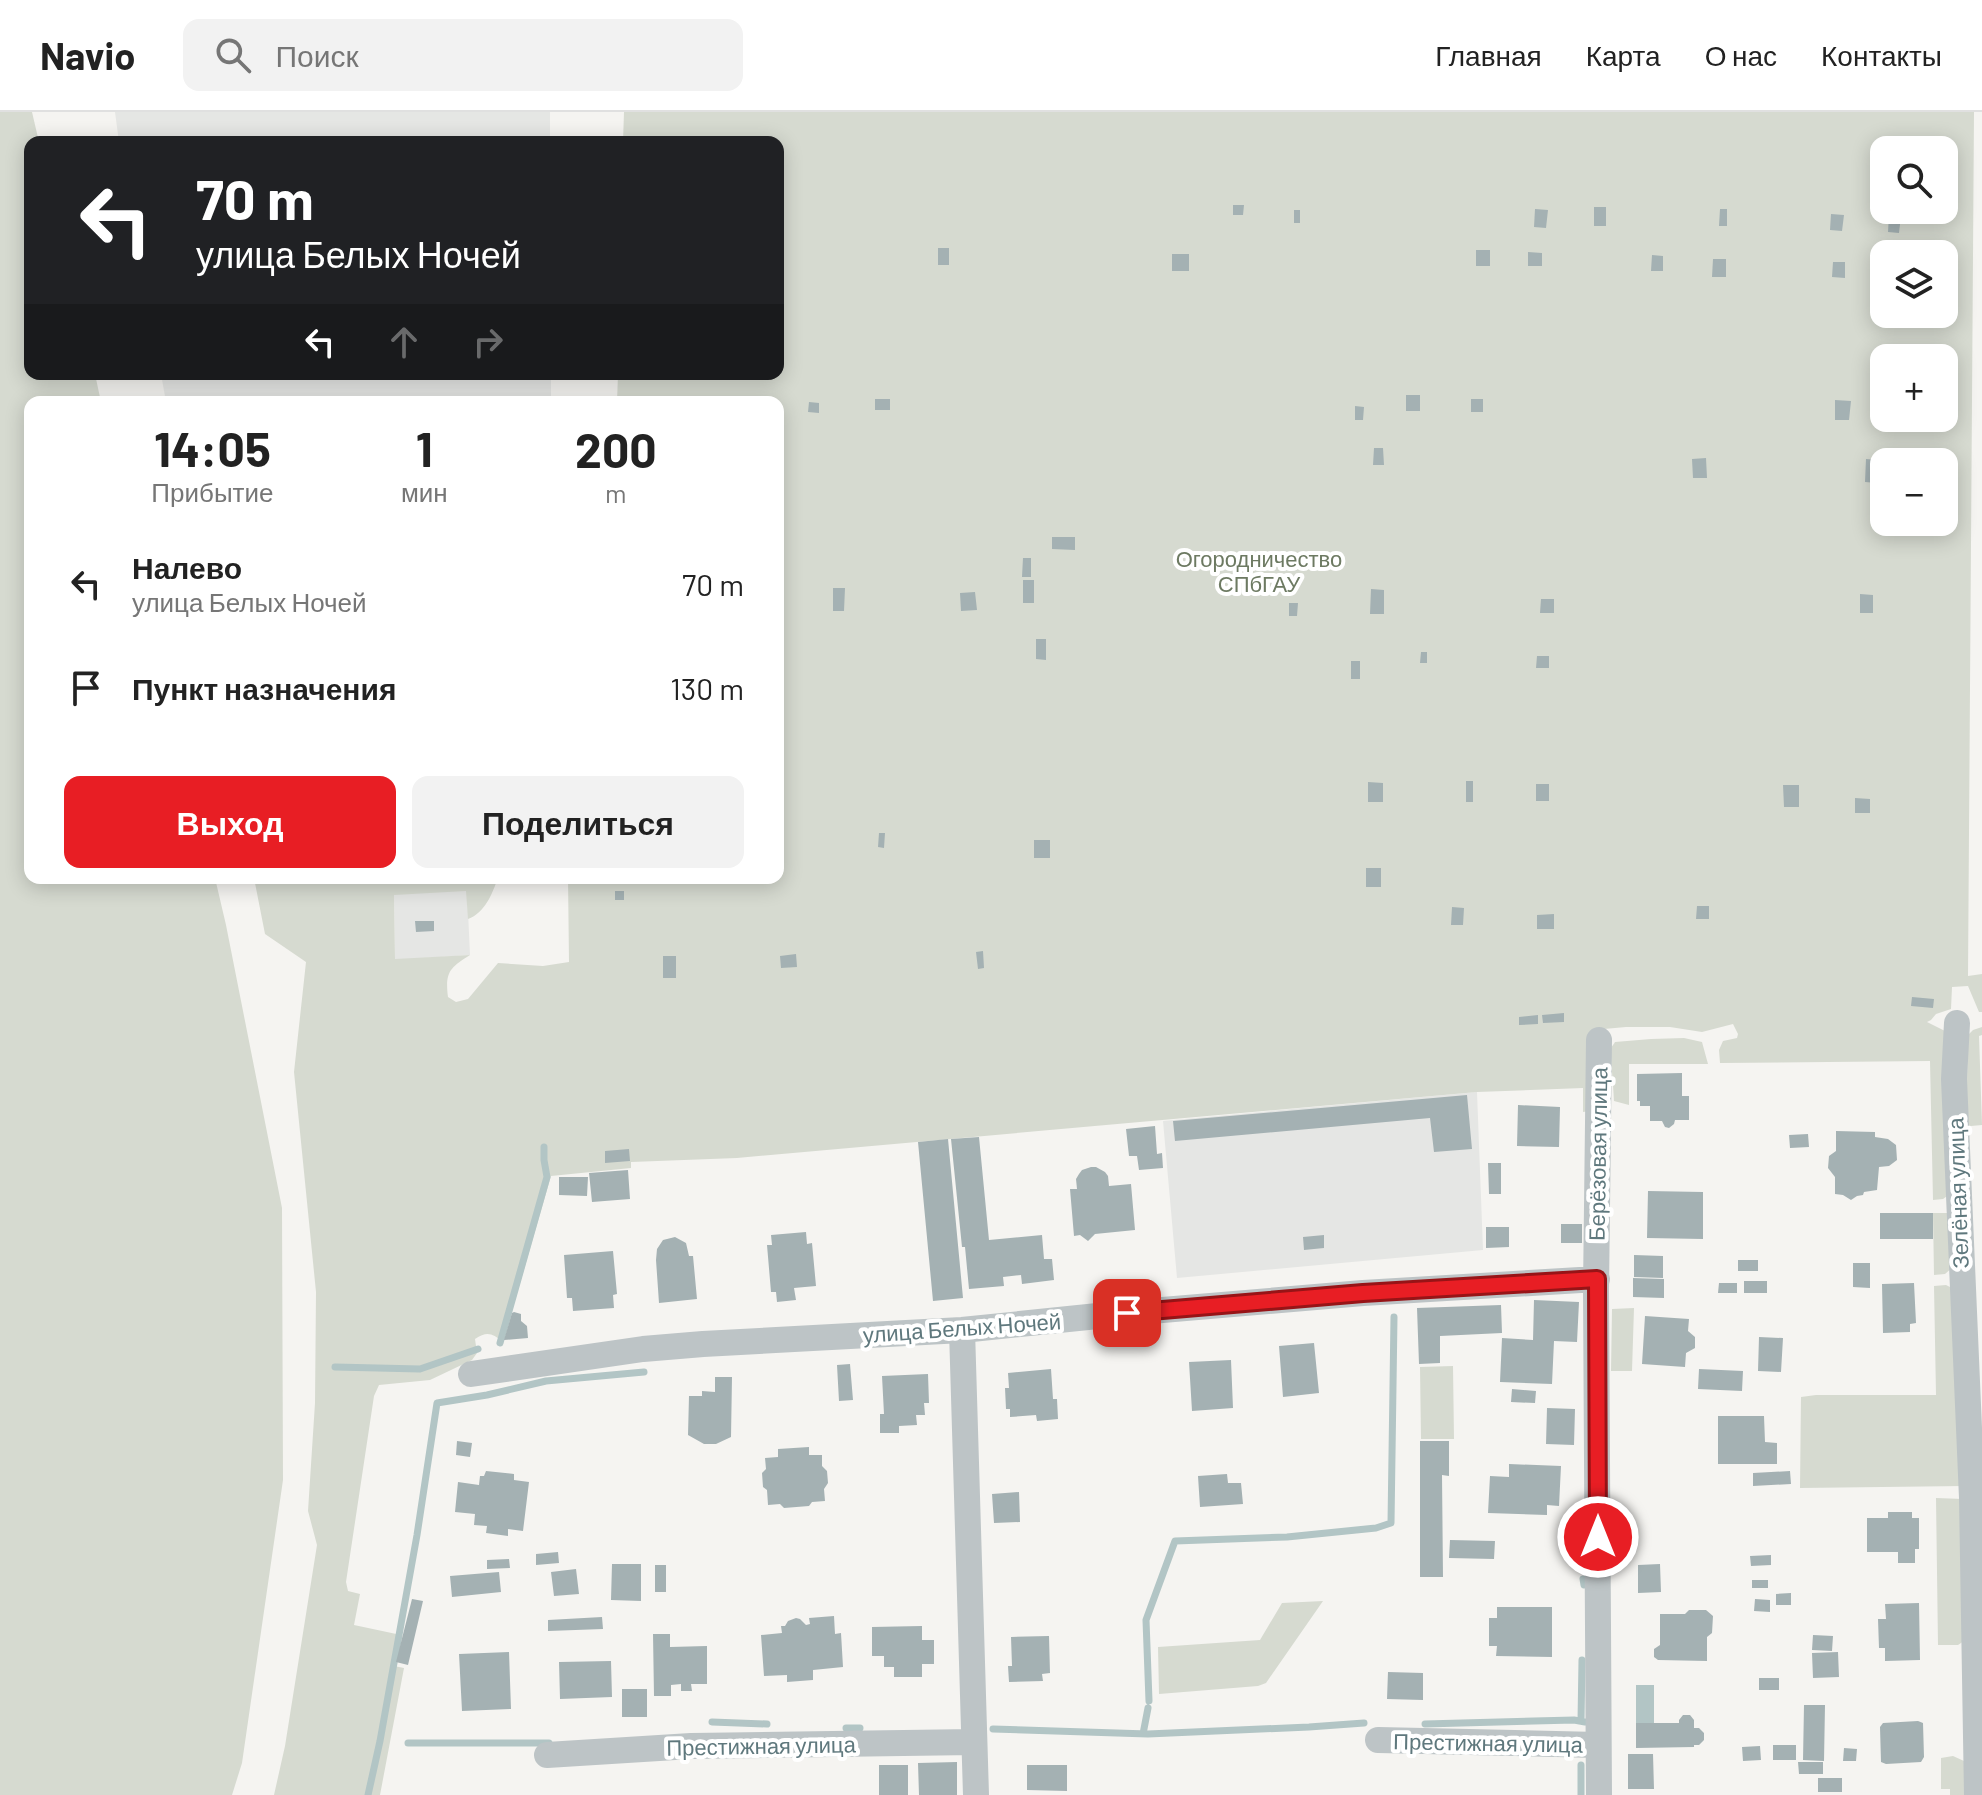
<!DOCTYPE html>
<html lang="ru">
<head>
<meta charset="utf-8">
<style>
	:root { --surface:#fff; --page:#f2f2f2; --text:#222; --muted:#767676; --line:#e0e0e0; --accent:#e81e24 }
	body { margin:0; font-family:Barlow,sans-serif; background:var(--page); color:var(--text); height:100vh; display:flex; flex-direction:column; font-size:30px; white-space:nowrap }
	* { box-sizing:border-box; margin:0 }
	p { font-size:26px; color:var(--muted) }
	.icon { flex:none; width:44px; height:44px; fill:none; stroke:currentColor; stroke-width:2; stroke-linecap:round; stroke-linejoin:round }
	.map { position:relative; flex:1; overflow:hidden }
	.panel { position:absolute; left:24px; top:284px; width:760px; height:488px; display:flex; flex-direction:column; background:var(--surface); border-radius:16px; box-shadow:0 4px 20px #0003 }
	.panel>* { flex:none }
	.top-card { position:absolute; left:24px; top:24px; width:760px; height:244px; border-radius:16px; box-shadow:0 4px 20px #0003; background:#202124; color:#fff; overflow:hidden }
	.fabs { position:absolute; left:1870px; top:24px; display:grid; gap:16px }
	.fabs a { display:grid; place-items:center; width:88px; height:88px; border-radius:16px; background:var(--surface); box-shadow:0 4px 20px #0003; font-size:40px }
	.pin { position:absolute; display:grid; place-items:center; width:68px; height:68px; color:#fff; margin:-34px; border-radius:16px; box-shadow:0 4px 12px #0006 }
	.me { position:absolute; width:88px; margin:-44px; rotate:0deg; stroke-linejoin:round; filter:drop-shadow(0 0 6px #0008) }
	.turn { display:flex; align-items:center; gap:28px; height:168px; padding:0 40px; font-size:36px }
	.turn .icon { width:104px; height:104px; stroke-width:2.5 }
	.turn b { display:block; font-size:56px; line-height:68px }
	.lanes { display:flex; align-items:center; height:76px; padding:0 40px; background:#0003; justify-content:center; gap:40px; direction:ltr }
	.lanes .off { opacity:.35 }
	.eta { display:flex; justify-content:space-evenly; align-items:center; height:136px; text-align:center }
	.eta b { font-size:48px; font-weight:700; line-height:56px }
	.primary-button { display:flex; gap:16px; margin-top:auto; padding:16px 40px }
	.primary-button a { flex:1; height:92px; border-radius:16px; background:var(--accent); color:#fff; font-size:32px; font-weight:700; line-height:92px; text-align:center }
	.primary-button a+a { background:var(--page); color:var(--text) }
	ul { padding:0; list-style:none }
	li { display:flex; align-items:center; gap:24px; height:104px; padding:0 40px }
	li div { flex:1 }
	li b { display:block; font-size:30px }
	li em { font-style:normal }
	header { display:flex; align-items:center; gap:48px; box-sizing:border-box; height:112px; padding:0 40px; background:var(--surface); border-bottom:2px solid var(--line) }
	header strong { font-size:38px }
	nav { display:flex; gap:44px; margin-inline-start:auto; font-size:28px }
	.search { width:560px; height:72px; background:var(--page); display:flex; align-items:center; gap:20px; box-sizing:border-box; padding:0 28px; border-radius:16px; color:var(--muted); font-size:30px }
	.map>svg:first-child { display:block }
	.built { fill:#e5e6e4 }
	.green { fill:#d6dad0; fill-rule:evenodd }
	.water { fill:#b2c5c5 }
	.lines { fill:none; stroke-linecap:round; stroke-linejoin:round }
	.stream { stroke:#b2c5c5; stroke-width:7 }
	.building { fill:#a4b1b3 }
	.minor { stroke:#bdc4c6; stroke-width:26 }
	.route-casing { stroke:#971417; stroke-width:20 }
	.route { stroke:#e81e24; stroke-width:14 }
	.labels { text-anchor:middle; stroke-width:8; stroke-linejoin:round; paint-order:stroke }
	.park-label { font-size:22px; fill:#6d7a62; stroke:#fff }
	.street-label { font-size:22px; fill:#5f787d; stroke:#fff }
</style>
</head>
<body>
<header>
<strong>Navio</strong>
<div class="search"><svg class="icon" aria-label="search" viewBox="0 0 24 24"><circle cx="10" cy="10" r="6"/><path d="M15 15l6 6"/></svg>Поиск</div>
<nav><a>Главная</a><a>Карта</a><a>О нас</a><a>Контакты</a></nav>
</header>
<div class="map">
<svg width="1982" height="1683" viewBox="0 0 1982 1683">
	<rect width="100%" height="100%" fill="#f5f4f1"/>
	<path class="built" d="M115 0H550V30H119Z
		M161 262H551V290H166Z
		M467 778 470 843 395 848 394 782Z
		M1477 980 1483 1138 1177 1166 1163 1009Z"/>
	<path class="green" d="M0 0H32L39 30H30V262H95L101 290H30V766H215L226 813 282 1096 283 1368 242 1651 232 1683H0Z
		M624 0H1974L1968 864 1982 862V900H1979L1968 874 1952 875 1951 897 1936 902 1931 908 1927 910 1945 919 1950 1082 1943 1087 1933 1088 1930 949 1720 951 1719 938 1723 929 1737 926 1738 922 1733 912 1702 920 1670 915H1626L1593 918 1590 999 1583 1000V976L1477 980 737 1046 631 1050V1056L551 1064 503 1230C492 1221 487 1219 475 1227L477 1241 472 1248 430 1268 379 1273 374 1284 346 1470 348 1479 360 1482 354 1513 401 1523 394 1554 404 1556 380 1683H274L285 1634 317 1433 308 1399 315 1291 316 1180 294 960 306 850 265 822 254 766H498C492 782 485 801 468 807L466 779 394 783 395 847 470 843C449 856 445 861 448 885L456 890 468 887 498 851 543 854 569 850 568 766H778V290H617L618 262H778V30H623ZM1884 38H1944V98H1884ZM1884 142H1944V202H1884ZM1884 246H1944V306H1884ZM1884 350H1944V410H1884Z
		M1982 915V923L1979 924 1982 1013 1971 1014 1966 1013 1968 923 1973 918Z
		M1684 926 1702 930 1708 952H1629V993L1614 989C1614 982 1610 938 1611 936 1612 934 1614 932 1615 930L1651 927Z
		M1933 1101H1947L1953 1155 1945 1162 1934 1163Z
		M1946 1173 1954 1177 1964 1374 1800 1376 1801 1285 1816 1283H1936L1934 1174Z
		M1634 1196 1632 1259H1611L1612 1197Z
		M1453 1254 1454 1327H1421L1420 1255Z
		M1936 1386 1963 1387 1964 1529 1958 1533H1938Z
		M1323 1489 1266 1571 1258 1574 1159 1582 1158 1535 1260 1528 1282 1491Z
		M1953 1644 1964 1649 1965 1683H1950V1677H1941V1646Z"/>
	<path class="water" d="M1636 1573H1654V1611H1636Z"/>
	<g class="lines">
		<path class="stream" d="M500 1231 547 1065 544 1048V1035
			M335 1255 420 1257 478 1237
			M1583 1467 1584 1473
			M1149 1589 1146 1508 1175 1429 1287 1425 1376 1416 1391 1411 1394 1205
			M1581 1609 1582 1548
			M712 1610 767 1612
			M1425 1612 1574 1608 1585 1610
			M846 1616H860
			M993 1617 1148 1622 1309 1615 1364 1611
			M1143 1622 1148 1596
			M408 1631H549
			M368 1683 380 1629 417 1423 437 1291 487 1283 546 1269 644 1260
			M1581 1683V1653"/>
	</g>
	<path class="building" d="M1233 93H1244L1243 103H1233Z
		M1594 95H1606V114H1594Z
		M1535 97 1548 98 1546 116 1534 115Z
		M1720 97H1727V114H1719Z
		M1294 98H1300V111H1294Z
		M1831 102 1844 103 1842 119 1830 118Z
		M1889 103 1901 104 1899 121 1888 120Z
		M938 136H949V153H938Z
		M1476 138H1490V154H1476Z
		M1528 140 1542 141V154H1528Z
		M1172 142H1189V159H1172Z
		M1652 143 1663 144V159H1651Z
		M1713 147H1726V165H1712Z
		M1833 150H1845V166L1832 165Z
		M1406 283H1420V299H1406Z
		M875 287H890V298H875Z
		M1471 287H1483V300H1471Z
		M1835 288 1851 289 1849 308H1835Z
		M809 290 819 291V301L808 300Z
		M1355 294 1364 295 1363 308H1355Z
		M1374 336H1383L1384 353H1373Z
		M1706 346 1707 366H1693L1692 347Z
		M1866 347 1878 348 1877 371 1865 370Z
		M1052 425H1075V438L1052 437Z
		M1023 446H1031V465H1022Z
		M1023 468H1034V491H1023Z
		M833 476H845L844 499H833Z
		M1371 477 1384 478V502H1370Z
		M975 480 977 498 961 499 960 481Z
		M1860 482 1873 483V501H1860Z
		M1541 487H1554V501H1540Z
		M1289 491H1298L1297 504H1289Z
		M1036 527H1046V548L1036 547Z
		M1421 540H1427V551H1420Z
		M1537 544H1549V556H1536Z
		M1351 549H1360V567H1351Z
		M1466 669H1473V690H1466Z
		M1368 670 1383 671V690H1368Z
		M1536 672H1549V689H1536Z
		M1783 673H1799V695H1784Z
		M1855 686 1870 687V701H1855Z
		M879 721H885L884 736 878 735Z
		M1034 728H1050V746H1034Z
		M1366 756H1381V775H1366Z
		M615 779H624V788H615Z
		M1697 794H1709V807H1696Z
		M1452 795 1464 796 1463 813H1451Z
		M1554 802V817H1537V803Z
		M415 809H434V819L416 820Z
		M983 839 984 856 978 857 976 840Z
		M796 842 797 855 781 856 780 844Z
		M663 844H676V866H663Z
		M1912 885 1934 887 1933 896 1911 894Z
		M1564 901V910L1543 911 1542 903Z
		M1538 903V912L1519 913V905Z
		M1682 961V984H1689V1008H1675L1674 1012 1669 1016 1665 1015 1662 1009H1650V994H1640V989H1637V962Z
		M1467 983 1472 1037 1434 1040 1430 1006 1175 1029 1173 1009Z
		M1518 993 1560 995 1559 1035 1517 1034Z
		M1155 1014 1157 1042 1162 1041 1163 1056 1139 1058 1137 1044H1129L1126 1017Z
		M1836 1019 1875 1020V1025L1888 1027 1896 1033 1897 1048 1889 1054 1879 1055 1877 1078 1864 1080 1863 1083 1857 1084 1851 1088 1843 1083 1835 1082V1065L1828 1056 1829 1044 1836 1039Z
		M1808 1022 1809 1035 1790 1036 1789 1023Z
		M979 1025 989 1128 1042 1123 1044 1147H1052L1054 1168 1022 1172 1021 1163 1003 1165 1004 1174 969 1177 965 1135H962L951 1027Z
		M948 1027 963 1186 933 1189 918 1030Z
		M629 1037 630 1049 605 1051V1039Z
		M1488 1051H1501V1082H1489Z
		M1091 1055H1096L1105 1060 1108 1064 1109 1074 1131 1072 1135 1118 1095 1122 1088 1129 1080 1123 1074 1124 1070 1077H1077L1076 1067 1079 1062 1082 1058Z
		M628 1058 630 1087 592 1090 589 1061Z
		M559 1065H588L587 1084 559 1083Z
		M1648 1079 1703 1080V1127L1647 1126Z
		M1880 1101H1933V1127H1880Z
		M1561 1112H1582V1131H1561Z
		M1486 1115H1509V1135L1486 1136Z
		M806 1120 807 1132 812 1131 816 1174 794 1176 796 1188 777 1190 776 1180H771L767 1133H772L771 1123Z
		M1324 1123V1136L1304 1138 1303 1125Z
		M675 1125 686 1131 689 1144H693L697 1187 659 1191 656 1148 657 1137 663 1128Z
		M613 1139 617 1182 613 1183 614 1196 573 1199 572 1186H567L564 1143Z
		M1634 1143 1663 1144V1166L1634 1165Z
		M1738 1148H1758V1159H1738Z
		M1853 1151H1870V1176L1853 1175Z
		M1633 1166 1664 1167V1186L1633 1185Z
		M1744 1169H1767V1181H1744Z
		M1719 1171H1737V1181H1718Z
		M1914 1171 1916 1211 1910 1212V1220L1883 1221 1882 1172Z
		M1534 1188 1579 1190 1577 1230 1554 1229 1552 1272 1500 1270 1502 1226 1533 1228Z
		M1501 1193 1502 1221 1440 1224V1251L1419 1252 1417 1196Z
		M514 1200 521 1202V1209L527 1214 528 1226 504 1228 512 1201Z
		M1645 1204 1689 1207 1688 1219 1695 1225V1236L1686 1241 1685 1255 1642 1252Z
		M1759 1225 1783 1226 1781 1260 1758 1259Z
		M1314 1231 1319 1281 1283 1285 1279 1234Z
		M1231 1248 1233 1296 1192 1299 1189 1250Z
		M850 1252 853 1288 839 1289 837 1253Z
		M1051 1257 1053 1287H1057L1058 1307 1037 1309 1036 1303 1010 1305V1297H1006L1005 1276H1009L1008 1261Z
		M1699 1257 1743 1259 1742 1279 1698 1277Z
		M928 1262 929 1291H924L925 1303H916L917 1313 899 1314V1321H880V1302H884L882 1264Z
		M715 1265H732L731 1325 716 1332H704L688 1323 689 1284H702V1279L715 1280Z
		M1512 1277 1536 1279 1535 1291 1511 1290Z
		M1547 1296 1575 1297 1574 1333 1546 1332Z
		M1718 1304H1764L1765 1330 1777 1331V1352H1718Z
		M457 1329 472 1331 470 1345 456 1343Z
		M1420 1329H1449V1364L1442 1363 1443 1465H1420Z
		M809 1335V1343H822V1354L827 1359 828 1371 824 1377 825 1389 812 1390 809 1394 784 1396 780 1392 768 1393 767 1378 763 1375 762 1361 766 1357 765 1346 778 1345V1337Z
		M1509 1352 1561 1354 1559 1394 1547 1393V1403L1488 1401 1490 1364 1509 1365Z
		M486 1359 514 1362V1368L529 1370 523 1419 508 1417V1424L486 1421 487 1414 474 1413 475 1402 455 1400 458 1370 479 1373 480 1364H484Z
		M1790 1359 1791 1372 1753 1374V1361Z
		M1227 1362 1228 1371H1241L1243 1392 1200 1395 1198 1364Z
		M1019 1380 1020 1410 994 1411 992 1382Z
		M1888 1400H1912V1406H1919V1437H1915V1451H1898V1440H1867V1406H1888Z
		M1450 1428 1495 1429 1494 1447 1449 1446Z
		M558 1440 559 1451 536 1453V1442Z
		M1771 1443V1453L1751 1454 1750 1444Z
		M509 1447 510 1456 487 1457V1448Z
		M612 1452H641V1489L611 1488Z
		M1660 1452 1661 1480 1638 1481V1453Z
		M655 1453H666V1480H655Z
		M576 1457 579 1482 554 1484 551 1460Z
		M499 1460 501 1480 452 1485 450 1464Z
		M1752 1468H1768V1476H1752Z
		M1791 1481V1493H1776V1482Z
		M412 1487 423 1489 408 1553 396 1550Z
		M1755 1487 1770 1488V1500L1754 1499Z
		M1919 1491 1920 1548 1885 1549V1536H1879L1878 1507H1886L1885 1492Z
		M1497 1495H1552V1545L1496 1544 1497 1534H1489V1506H1497Z
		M1689 1498H1706L1713 1504 1712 1521 1707 1525V1549L1658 1548 1654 1545V1537L1660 1533V1502H1685Z
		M834 1504 835 1522 841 1521 843 1555 813 1558V1568L787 1570V1563L764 1564 761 1523 782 1521 781 1514H785L788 1509 796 1506 800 1507 806 1513 810 1512 809 1506Z
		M602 1505 603 1517 548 1519V1508Z
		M922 1514V1528H934V1552H922V1565H894V1555H884V1544H872V1515Z
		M653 1522H670V1535L707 1534V1572H691L692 1579H681V1572L671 1573V1584H654Z
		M1813 1523 1833 1524 1832 1539 1812 1538Z
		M1049 1524 1050 1561 1042 1562 1043 1569 1009 1570 1008 1554H1012L1011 1525Z
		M509 1540 511 1597 462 1599 459 1542Z
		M1838 1540 1839 1565 1813 1566 1812 1541Z
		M611 1549 612 1585 560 1587 559 1550Z
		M1388 1560 1423 1561V1588L1387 1587Z
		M1759 1566H1779V1578H1759Z
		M622 1577H647V1605H622Z
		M1804 1593H1825L1824 1649 1803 1648Z
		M1683 1603H1690L1694 1608V1616H1699L1704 1621V1628L1699 1633H1694V1635L1636 1636V1611H1679V1608Z
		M1918 1609 1923 1611 1924 1645 1921 1650 1886 1652 1881 1650 1880 1615 1883 1611Z
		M1773 1633H1796V1648H1773Z
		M1760 1634 1761 1648 1743 1649 1742 1635Z
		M1844 1636 1857 1637 1856 1649H1843Z
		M1628 1642H1653L1654 1677H1628Z
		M957 1650V1683H919L918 1651Z
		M1798 1650H1823V1662H1799Z
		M879 1653H908V1683H879Z
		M1027 1653H1067V1679L1027 1678Z
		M1818 1666H1842V1680H1818Z"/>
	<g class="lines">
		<path class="minor" d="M1957 911 1954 967 1972 1386 1977 1683
			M962 1218 976 1683
			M471 1262 643 1237 703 1232 962 1218 1127 1201 1363 1181 1597 1167
			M1378 1628 1598 1633
			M547 1643 691 1634 974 1630
			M1599 1683 1596 1178 1599 928"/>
	</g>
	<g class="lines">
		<g class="route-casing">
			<path id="route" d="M1127 1201 1363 1181 1597 1167 1598 1425"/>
		</g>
		<use href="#route" class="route"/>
	</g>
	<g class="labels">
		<g class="park-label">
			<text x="1259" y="455">Огородничество<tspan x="1259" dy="25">СПбГАУ</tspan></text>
		</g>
		<g class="street-label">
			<text transform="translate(1598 1042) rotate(-89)" y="8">Берёзовая улица</text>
			<text transform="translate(1958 1081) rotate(-92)" y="8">Зелёная улица</text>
			<text transform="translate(962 1216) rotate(-4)" y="8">улица Белых Ночей</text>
			<text transform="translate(1488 1631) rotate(1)" y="8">Престижная улица</text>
			<text transform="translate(761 1634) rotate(-1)" y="8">Престижная улица</text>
		</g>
	</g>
</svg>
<div class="fabs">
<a><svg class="icon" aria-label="search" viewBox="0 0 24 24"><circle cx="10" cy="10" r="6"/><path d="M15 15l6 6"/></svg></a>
<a><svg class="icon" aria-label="layers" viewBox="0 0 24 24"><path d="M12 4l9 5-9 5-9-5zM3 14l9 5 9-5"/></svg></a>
<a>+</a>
<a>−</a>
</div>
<div class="pin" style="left:1127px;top:1201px;background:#d93025"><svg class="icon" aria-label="arrive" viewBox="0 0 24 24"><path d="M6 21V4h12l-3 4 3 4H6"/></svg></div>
<svg class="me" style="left:1598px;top:1425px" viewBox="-20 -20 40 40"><circle r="17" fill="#e81e24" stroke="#fff" stroke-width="3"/><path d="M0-11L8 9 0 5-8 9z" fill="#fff"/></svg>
<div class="top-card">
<div class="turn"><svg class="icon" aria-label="left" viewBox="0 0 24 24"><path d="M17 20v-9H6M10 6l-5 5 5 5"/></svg><div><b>70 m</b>улица Белых Ночей</div></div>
<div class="lanes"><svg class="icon" aria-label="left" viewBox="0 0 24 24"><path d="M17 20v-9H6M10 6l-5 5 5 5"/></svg><svg class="icon off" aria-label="ahead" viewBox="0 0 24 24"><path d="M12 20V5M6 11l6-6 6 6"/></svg><svg class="icon off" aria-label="right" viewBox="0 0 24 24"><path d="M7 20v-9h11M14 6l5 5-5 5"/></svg></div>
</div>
<section class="panel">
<div class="eta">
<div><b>14:05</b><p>Прибытие</p></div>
<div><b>1</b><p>мин</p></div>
<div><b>200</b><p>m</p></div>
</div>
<ul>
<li><svg class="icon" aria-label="left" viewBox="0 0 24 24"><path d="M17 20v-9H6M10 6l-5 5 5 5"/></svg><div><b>Налево</b><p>улица Белых Ночей</p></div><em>70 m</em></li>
<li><svg class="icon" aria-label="arrive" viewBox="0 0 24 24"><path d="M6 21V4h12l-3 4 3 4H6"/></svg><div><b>Пункт назначения</b></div><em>130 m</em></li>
</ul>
<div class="primary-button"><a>Выход</a><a>Поделиться</a></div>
</section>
</div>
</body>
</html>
